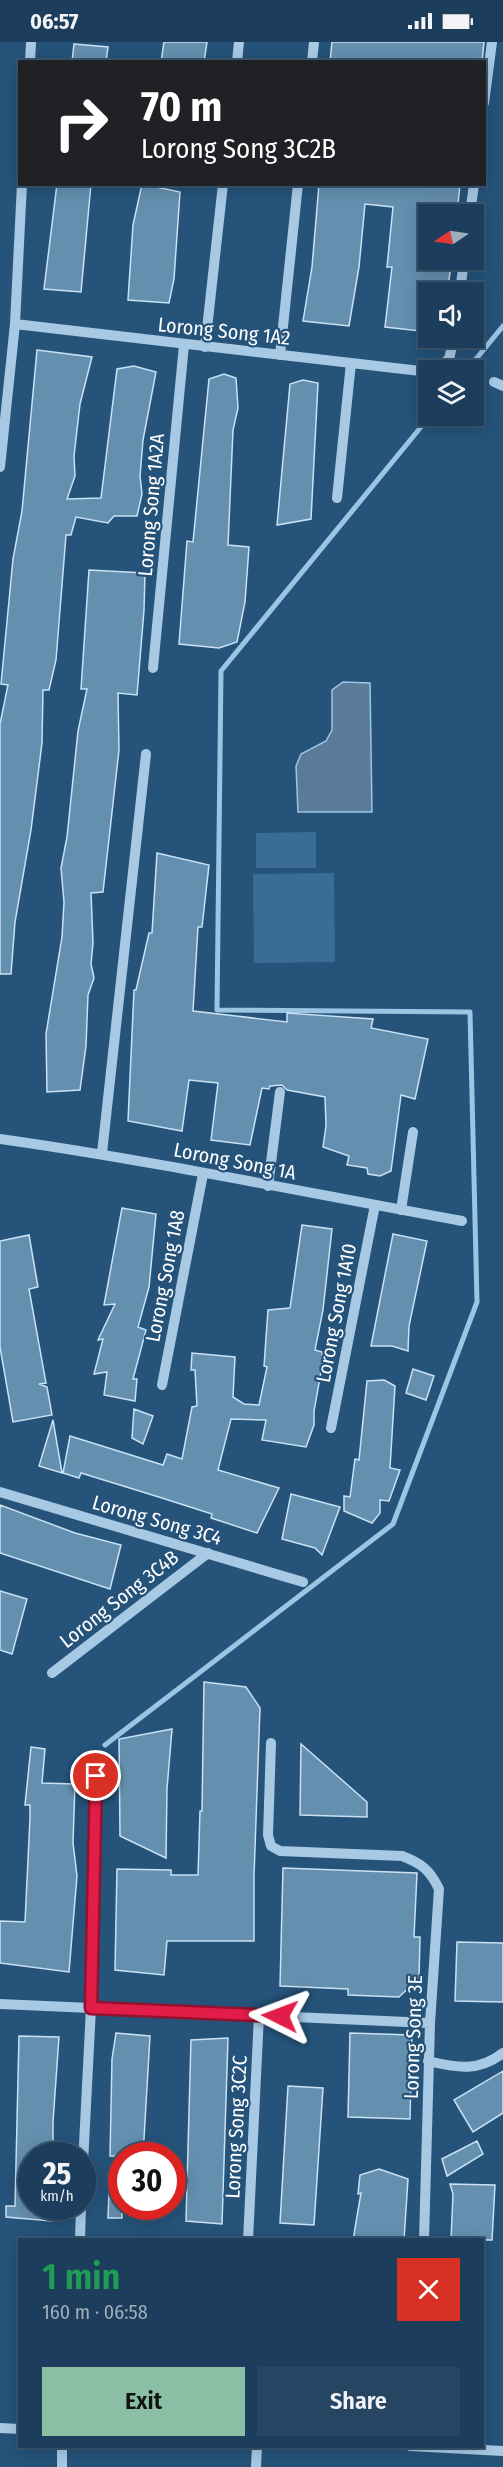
<!DOCTYPE html>
<html lang="en">
<head>
<meta charset="utf-8">
<style>
	:root { --surface:#1c3e5c; --page:#254562; --text:#f1f3f6; --muted:#a0aebb; --line:#3a5772; --accent:#8abfa5 }
	body { margin:0; font-family:"Fira Sans Condensed",sans-serif; background:var(--page); color:var(--text); height:100vh; display:flex; flex-direction:column; font-size:22px; white-space:nowrap }
	* { box-sizing:border-box; margin:0 }
	p { font-size:20px; color:var(--muted) }
	.icon { flex:none; width:33px; height:33px; fill:none; stroke:currentColor; stroke-width:2; stroke-linecap:round; stroke-linejoin:round }
	.map { position:relative; flex:1; overflow:hidden }
	.side { position:absolute; left:18px; top:2196px; width:466px; height:210px; display:flex; flex-direction:column; background:var(--surface); border-radius:0px; box-shadow:0 3px 15px #0003,0 0 0 2px var(--line) }
	.side>* { flex:none }
	.top-card { position:absolute; left:18px; top:18px; width:468px; height:126px; border-radius:0px; box-shadow:0 3px 15px #0003,0 0 0 2px var(--line); background:#202124; color:#fff; overflow:hidden }
	.needle { width:39px; rotate:257deg }
	.buttons { position:absolute; left:418px; top:162px; display:grid; gap:12px }
	.buttons a { display:grid; place-items:center; width:66px; height:66px; border-radius:0px; background:var(--surface); box-shadow:0 3px 15px #0003,0 0 0 2px var(--line); font-size:30px }
	.speed { position:absolute; left:18px; top:2100px; display:flex; gap:12px; font-size:30px; font-weight:700; text-align:center }
	.speed>* { display:grid; place-content:center; width:78px; height:78px; border-radius:50%; background:var(--surface); box-shadow:0 3px 15px #0003,0 0 0 2px var(--line); line-height:1 }
	.speed small { font-size:15px; font-weight:400 }
	.speed .limit { border:9px solid #d22; background:#fff; color:#111 }
	.pin { position:absolute; display:grid; place-items:center; width:51px; height:51px; color:#fff; margin:-26px; border:3px solid #fff; border-radius:50%; box-shadow:0 2px 6px #0007 }
	.me { position:absolute; width:66px; margin:-33px; rotate:273deg; stroke-linejoin:round; filter:drop-shadow(0 0 4px #0008) }
	.turn { display:flex; align-items:center; gap:21px; height:126px; padding:0 24px; font-size:27px }
	.turn .icon { width:78px; height:78px; stroke-width:2.5 }
	.turn b { display:block; font-size:42px; line-height:51px }
	.round { display:grid; place-items:center; flex:none; width:63px; height:63px; border-radius:0px; background:var(--page) }
	.headline { display:flex; align-items:center; justify-content:space-between; height:102px; padding:0 24px }
	h1 { font-size:36px; font-weight:600; line-height:45px; color:#1e9e55 }
	.button { display:flex; gap:12px; margin-top:auto; padding:12px 24px }
	.button a { flex:1; height:69px; border-radius:0px; background:var(--accent); color:#111; font-size:24px; font-weight:600; line-height:69px; text-align:center }
	.button a+a { background:var(--page); color:var(--text) }
	.status { display:flex; justify-content:space-between; align-items:center; height:42px; padding:0 30px; background:var(--surface); direction:ltr }
	.status svg { height:16px; fill:currentColor }
	.map>svg:first-child { display:block }
	.green { fill:#396d97 }
	.water { fill:#5a7c98; stroke:#9cc5e4; stroke-width:1.5 }
	.lines { fill:none; stroke-linecap:round; stroke-linejoin:round }
	.stream { stroke:#9cc5e4; stroke-width:5 }
	.building { fill:#658faf; stroke:#cae1f3; stroke-width:1.5 }
	.minor { stroke:#a8c9e4; stroke-width:10 }
	.route-casing { stroke:#92132f; stroke-width:15 }
	.route { stroke:#e11d48; stroke-width:10 }
	.labels { text-anchor:middle; stroke-width:4.5; stroke-linejoin:round; paint-order:stroke }
	.street-label { font-size:20px; fill:#fff; stroke:#25537a }
</style>
</head>
<body>
<div class="status"><b>06:57</b><svg viewBox="0 0 49 12"><path d="M0 12V9h3v3zM5 12V6h3v6zM10 12V3h3v9zM15 12V0h3v12zM26 1h20v11H26zM47 4h2v5h-2z"/></svg></div>
<div class="map">
<svg width="503" height="2425" viewBox="0 0 503 2425">
	<rect width="100%" height="100%" fill="#25537a"/>
	<path class="green" d="M316 790V826H256V791Z
		M334 831 335 920 254 921 253 832Z"/>
	<path class="water" d="M343 640 370 641 372 770H298L296 724 301 712 326 699 332 688V648Z"/>
	<g class="lines">
		<path class="stream" d="M467 328 503 284
			M105 1703 393 1482 477 1260 470 970 217 968 221 629 430 374"/>
	</g>
	<path class="building" d="M164 0H207L204 20H161Z
		M332 0H484L482 20H330Z
		M74 2 108 5 106 20H72Z
		M57 142H91L81 250 44 247Z
		M142 142 180 150 174 237 169 261 128 258 133 183Z
		M319 142H460L457 172H429V218H452L447 250H429V290L385 285 392 225H387L393 165 365 162 359 225 349 284 303 279 312 225Z
		M37 308 92 315 80 362 74 414 75 434 67 457 101 456 117 327 134 324 156 330 143 398 140 434 142 452 137 474H114L108 481 76 475 71 493H66L56 618 49 648H43L42 701 31 788 15 880 11 932H0V682L8 643 1 642 13 517 22 469Z
		M224 332 236 336 238 366 233 388 228 503 249 505 245 560 237 600 219 606 179 602 187 499 193 500 209 337Z
		M303 338 318 341 311 477 277 483 290 342Z
		M89 528 145 531 144 568 137 653 118 651 119 708 103 850 91 851 93 901 91 922 94 936 88 953 86 1004 80 1048 47 1050 46 992 62 895 64 860 61 826 67 795 78 689 87 647H81Z
		M157 811 209 823 202 885H198L193 969 287 980V971L373 977 371 986 428 997 415 1057 401 1053 391 1129 380 1134 368 1132 367 1126 347 1123 349 1114 323 1105 326 1084 325 1055 287 1048 282 1043 270 1044 269 1047 262 1046 250 1103 211 1098 218 1041 189 1038 182 1089 128 1079 134 948H136L149 891H152Z
		M122 1166 156 1172 149 1245 138 1285 146 1288 133 1337H137L135 1359 104 1353 107 1330 94 1332 103 1297 98 1298 115 1262 104 1263Z
		M302 1183 332 1187 323 1268 315 1308 322 1310 323 1319 314 1369V1383L306 1405 262 1398 266 1378 231 1377 218 1428 279 1446 257 1491 211 1476 212 1472 162 1456 81 1431 79 1436 63 1431 70 1394 163 1423 167 1412 182 1417 192 1365 197 1364 195 1328H191L192 1311 235 1315 233 1355 244 1362 259 1363 267 1325 264 1324 268 1268 290 1266Z
		M393 1192 427 1199 409 1284 408 1309 392 1304H371Z
		M29 1193 38 1245 29 1247 46 1341 39 1342 47 1345 52 1373 13 1380 0 1305V1199Z
		M413 1327 434 1334 426 1358 406 1351Z
		M384 1338 395 1344 390 1426 400 1428 389 1459 380 1458V1471L372 1481 344 1469V1454L350 1455 355 1417 359 1418 367 1339Z
		M134 1367 153 1374 143 1402 132 1396Z
		M53 1378 62 1431 39 1424Z
		M291 1452 340 1465 322 1513 315 1506 282 1497Z
		M0 1463 75 1491 121 1503 110 1547 0 1511Z
		M0 1549 27 1557 12 1612 0 1608Z
		M204 1640 246 1645 260 1666 254 1834V1899H167L164 1933 115 1928 117 1827 171 1828V1833H198L200 1769H202Z
		M172 1687 167 1747 166 1816 120 1794 119 1697Z
		M301 1702 367 1760V1775L300 1773Z
		M31 1705 45 1707 42 1741 75 1742 73 1801 77 1834 69 1930 0 1921V1879L25 1880 30 1776V1763H25Z
		M283 1826 417 1831 414 1895H420L419 1936 399 1955 348 1953V1947L280 1944Z
		M457 1900 503 1901V1960L455 1959Z
		M116 1991 150 1994 143 2114H110L112 2017Z
		M350 1991 412 1993 410 2077 348 2075Z
		M19 1994 59 1995 53 2080V2114H32V2164H52L51 2179 6 2175V2164H15Z
		M228 1996 222 2182 186 2179 191 1998Z
		M503 2029V2071L473 2090 454 2058Z
		M288 2044 323 2046 314 2183 280 2181Z
		M477 2099 483 2112 447 2134 442 2117Z
		M110 2125H122V2176H108Z
		M379 2127 408 2137 404 2198H353L361 2151 358 2152 360 2133Z
		M450 2142 495 2143 492 2198H451L453 2152Z"/>
	<g class="lines">
		<path class="minor" d="M30 20 31 0
			M237 20 239 0
			M312 20 314 0
			M484 61 492 0
			M470 172 474 142
			M460 250 464 218
			M15 282 429 330
			M205 305 223 142
			M280 313 298 142
			M434 328 449 317 454 296
			M494 340 503 344
			M0 425 15 282 22 142
			M337 456 351 321
			M153 626 184 303
			M0 1097C155 1119 308 1151 462 1179
			M102 1111 146 712
			M268 1144 280 1050
			M401 1168 413 1090
			M162 1343 203 1132
			M331 1386 375 1163
			M0 1450 303 1540
			M52 1631 208 1511
			M271 1701 268 1793 271 1804 280 1809 402 1814C421 1821 430 1828 439 1847L430 1981 424 2198
			M0 1962 430 1981
			M428 2019C457 2026 479 2030 503 2011
			M82 2141 91 1966 96 1734
			M80 2198 81 2164
			M248 2198 259 1973
			M0 2386 20 2387
			M410 2404 503 2409
			M62 2425V2404
			M256 2425 257 2404"/>
	</g>
	<g class="lines">
		<g class="route-casing">
			<path id="route" d="M96 1734 91 1966 280 1974"/>
		</g>
		<use href="#route" class="route"/>
	</g>
	<g class="labels">
		<g class="street-label">
			<text transform="translate(224 289) rotate(6)" y="7">Lorong Song 1A2</text>
			<text transform="translate(151 463) rotate(-85)" y="7">Lorong Song 1A2A</text>
			<text transform="translate(235 1119) rotate(11)" y="7">Lorong Song 1A</text>
			<text transform="translate(165 1234) rotate(-79)" y="7">Lorong Song 1A8</text>
			<text transform="translate(336 1271) rotate(-79)" y="7">Lorong Song 1A10</text>
			<text transform="translate(157 1478) rotate(16)" y="7">Lorong Song 3C4</text>
			<text transform="translate(119 1557) rotate(-38)" y="7">Lorong Song 3C4B</text>
			<text transform="translate(413 1995) rotate(-88)" y="7">Lorong Song 3E</text>
			<text transform="translate(236 2085) rotate(-87)" y="7">Lorong Song 3C2C</text>
		</g>
	</g>
</svg>
<div class="buttons">
<a><svg class="needle" viewBox="-14 -14 28 28"><path d="M0-13l5 13h-10z" fill="#e53935"/><path d="M0 13l5-13h-10z" fill="#a0aebb"/></svg></a>
<a><svg class="icon" aria-label="sound" viewBox="0 0 24 24"><path d="M4 9h4l5-4v14l-5-4H4zM17 9q2 3 0 6"/></svg></a>
<a><svg class="icon" aria-label="layers" viewBox="0 0 24 24"><path d="M12 4l9 5-9 5-9-5zM3 14l9 5 9-5"/></svg></a>
</div>
<div class="speed"><div>25<small>km/h</small></div><div class="limit">30</div></div>
<div class="pin" style="left:96px;top:1734px;background:#d93025"><svg class="icon" aria-label="arrive" viewBox="0 0 24 24"><path d="M6 21V4h12l-3 4 3 4H6"/></svg></div>
<svg class="me" style="left:280px;top:1974px" viewBox="-20 -20 40 40"><path d="M0-17L14 15 0 8-14 15z" fill="#e11d48" stroke="#fff" stroke-width="4"/></svg>
<div class="top-card">
<div class="turn"><svg class="icon" aria-label="right" viewBox="0 0 24 24"><path d="M7 20v-9h11M14 6l5 5-5 5"/></svg><div><b>70 m</b>Lorong Song 3C2B</div></div>
</div>
<section class="side">
<div class="headline"><div><h1>1 min</h1><p>160 m · 06:58</p></div><a class="round" style="background:#d93025;color:#fff"><svg class="icon" aria-label="close" viewBox="0 0 24 24"><path d="M6 6l12 12M18 6L6 18"/></svg></a></div>
<div class="button"><a>Exit</a><a>Share</a></div>
</section>
</div>
</body>
</html>
